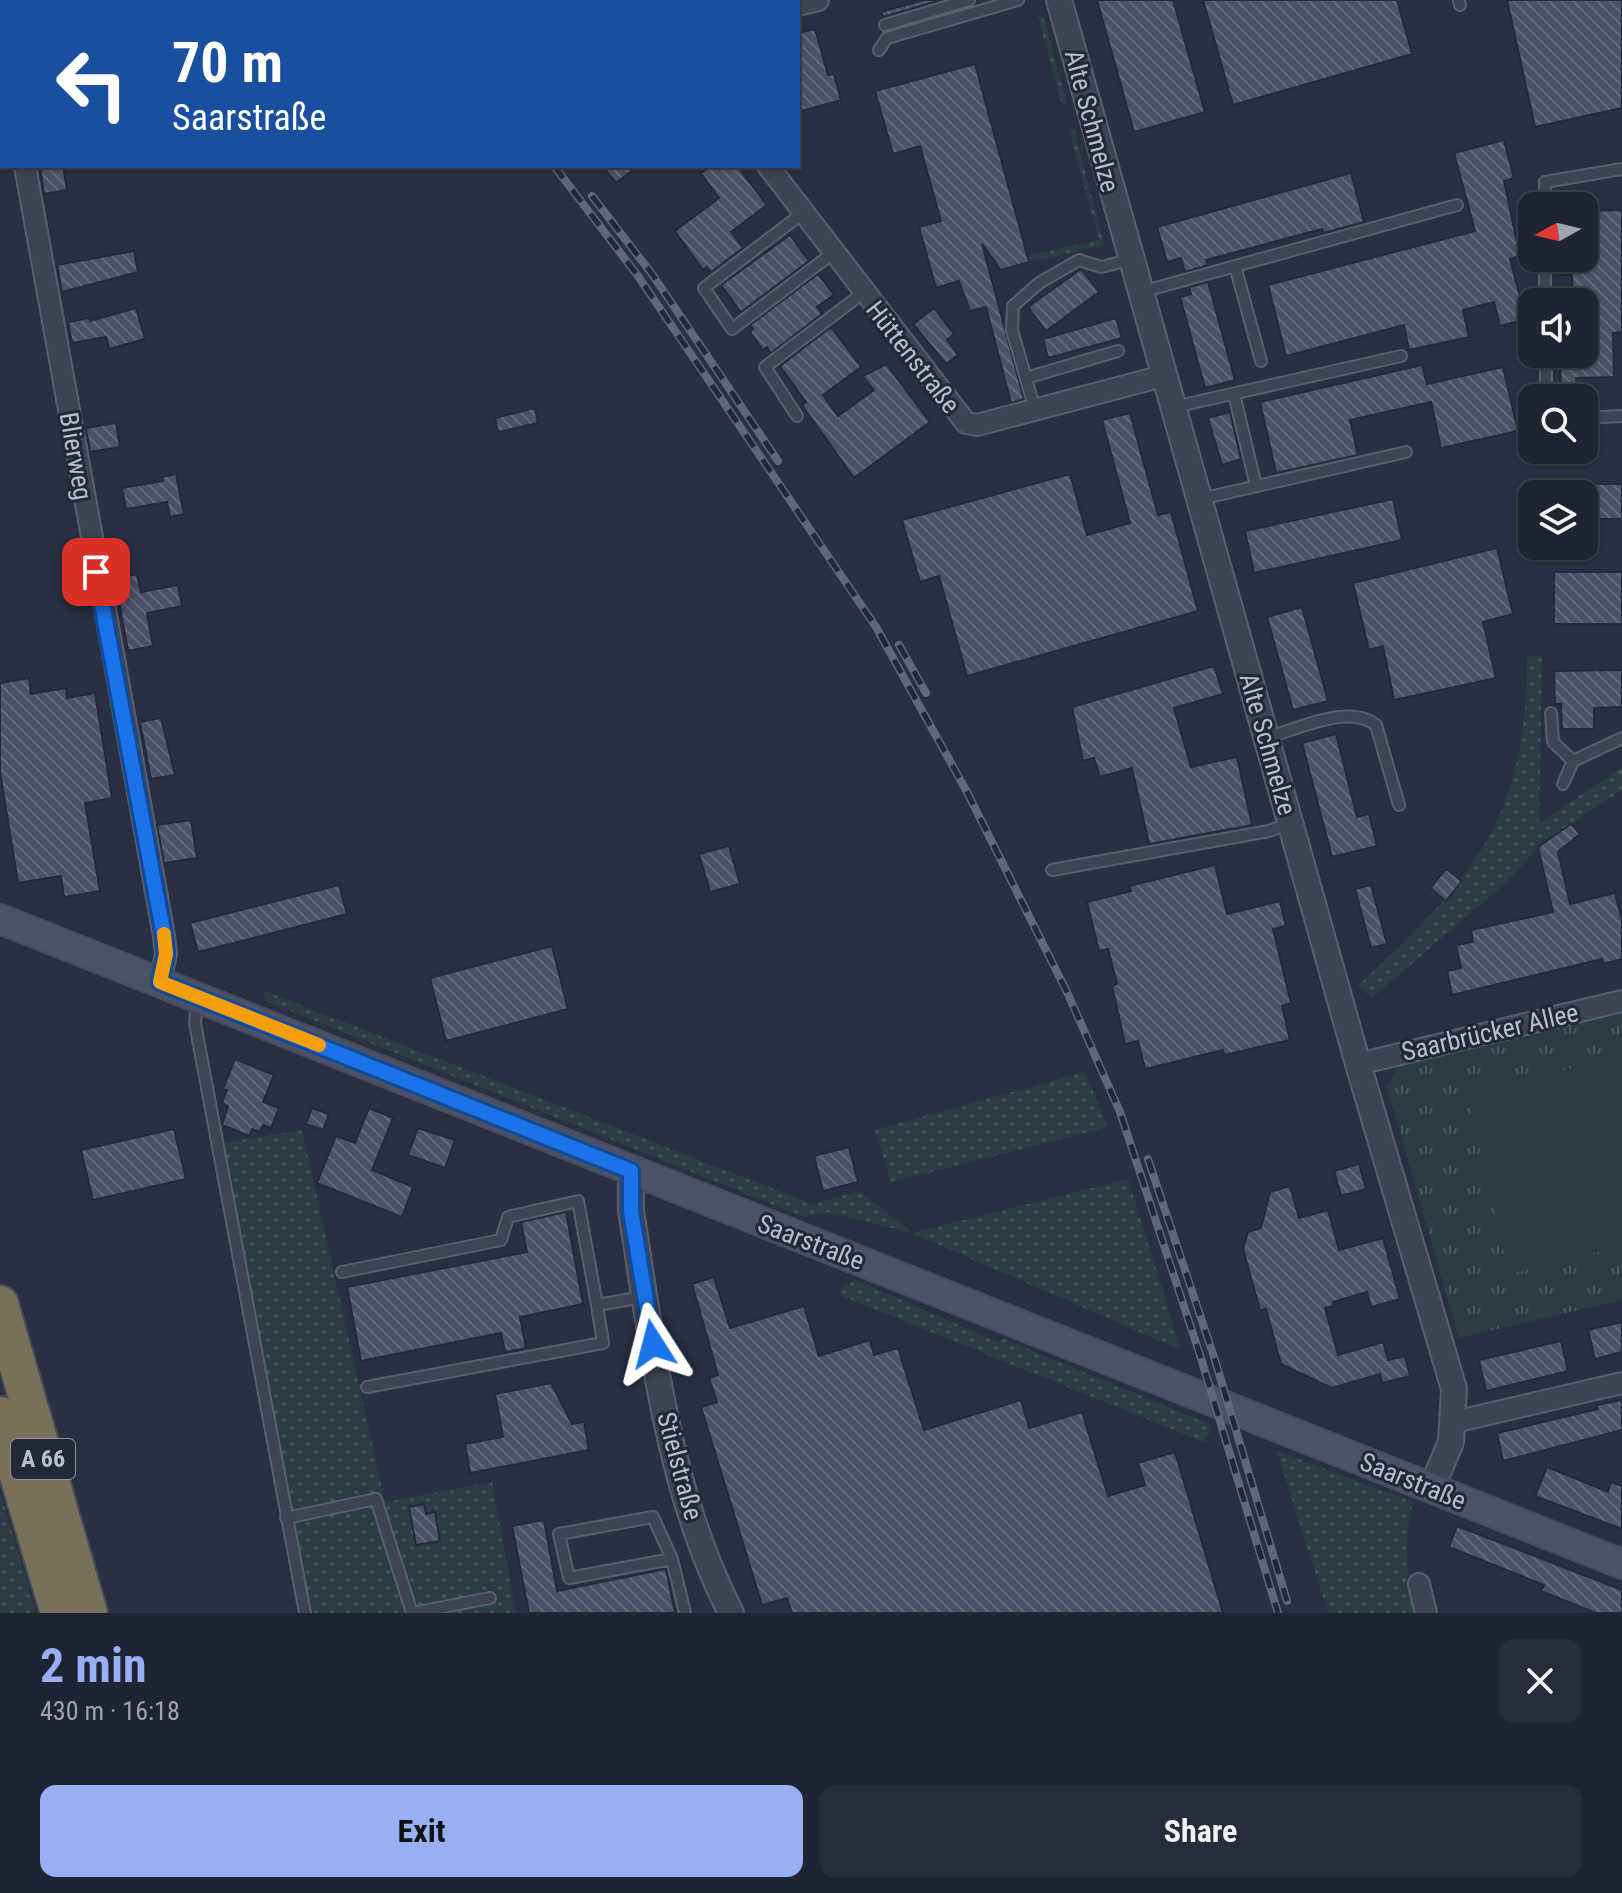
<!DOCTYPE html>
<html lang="en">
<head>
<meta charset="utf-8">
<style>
	:root { --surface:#1f2432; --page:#272c3a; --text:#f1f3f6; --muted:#a1a4ac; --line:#3c414d; --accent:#99aff3 }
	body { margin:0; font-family:"Roboto Condensed",sans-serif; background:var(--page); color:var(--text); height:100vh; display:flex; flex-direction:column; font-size:30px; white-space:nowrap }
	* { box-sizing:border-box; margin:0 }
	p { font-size:26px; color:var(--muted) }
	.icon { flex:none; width:44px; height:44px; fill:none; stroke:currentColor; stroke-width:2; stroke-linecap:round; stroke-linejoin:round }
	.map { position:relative; height:1613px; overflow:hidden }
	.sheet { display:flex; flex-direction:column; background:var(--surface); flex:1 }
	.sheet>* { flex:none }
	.guide { position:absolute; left:0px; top:0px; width:800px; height:168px; box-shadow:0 2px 6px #0004,0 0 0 2px var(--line); background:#1a4fa0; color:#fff; overflow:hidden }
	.needle { width:52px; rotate:262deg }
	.tools { position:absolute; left:1518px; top:192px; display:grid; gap:16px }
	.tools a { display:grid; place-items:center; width:80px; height:80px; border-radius:16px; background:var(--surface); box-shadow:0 2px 6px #0004,0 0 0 2px var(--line); font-size:40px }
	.pin { position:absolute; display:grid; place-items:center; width:68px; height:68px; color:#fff; margin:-34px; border-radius:16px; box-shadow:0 4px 12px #0006 }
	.me { position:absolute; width:88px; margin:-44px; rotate:351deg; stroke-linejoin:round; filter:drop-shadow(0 0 6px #0008) }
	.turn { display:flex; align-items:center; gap:28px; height:168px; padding:0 40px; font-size:36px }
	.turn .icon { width:104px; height:104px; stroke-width:2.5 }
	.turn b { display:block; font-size:56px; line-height:68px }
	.round { display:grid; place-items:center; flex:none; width:84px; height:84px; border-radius:16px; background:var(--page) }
	.head { display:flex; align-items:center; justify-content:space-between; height:136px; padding:0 40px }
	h1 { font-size:48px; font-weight:700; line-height:60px; color:var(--accent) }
	.cta { display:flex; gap:16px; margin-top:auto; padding:16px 40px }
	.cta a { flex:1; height:92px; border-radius:16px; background:var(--accent); color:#111; font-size:32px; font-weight:700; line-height:92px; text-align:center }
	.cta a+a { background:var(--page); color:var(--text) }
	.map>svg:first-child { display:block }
	.grass { fill:url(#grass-dots) }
	.park { fill:url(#park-tufts) }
	.pitch { fill:#2b3d43 }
	.building { fill:url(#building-back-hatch); stroke:#242a3a; stroke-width:2 }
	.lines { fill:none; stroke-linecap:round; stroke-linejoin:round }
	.service-casing { stroke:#595e6d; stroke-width:14 }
	.minor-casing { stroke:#595e6d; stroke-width:24 }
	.tertiary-casing { stroke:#595e6d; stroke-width:28 }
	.secondary-casing { stroke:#474c5c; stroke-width:32 }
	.motorway-casing { stroke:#454b5a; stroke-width:40 }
	.service { stroke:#3d4352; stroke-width:10 }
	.minor { stroke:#3d4352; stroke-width:20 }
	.tertiary { stroke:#3d4352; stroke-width:24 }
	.secondary { stroke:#4c5265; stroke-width:28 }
	.motorway { stroke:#78705b; stroke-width:36 }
	.rail-casing { stroke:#606779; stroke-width:8 }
	.rail { stroke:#222838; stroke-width:5; stroke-dasharray:15; stroke-linecap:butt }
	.route-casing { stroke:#114b97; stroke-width:20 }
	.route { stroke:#1a73e8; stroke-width:14 }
	.slow { stroke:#f59e0b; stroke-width:14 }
	.labels { text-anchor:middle; stroke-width:6; stroke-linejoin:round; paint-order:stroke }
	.shield { fill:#222838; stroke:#8d92a0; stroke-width:2 }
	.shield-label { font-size:24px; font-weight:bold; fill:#bbbfcc }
	.street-label { font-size:26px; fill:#bbbfcc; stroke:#222838 }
</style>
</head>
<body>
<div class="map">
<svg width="1622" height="1613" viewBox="0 0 1622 1613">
	<defs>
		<pattern id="grass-dots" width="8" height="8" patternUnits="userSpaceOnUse" patternTransform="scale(2)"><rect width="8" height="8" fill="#2b3d43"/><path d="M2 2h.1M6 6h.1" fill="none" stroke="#48575d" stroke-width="1.8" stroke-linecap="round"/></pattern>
		<pattern id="park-tufts" width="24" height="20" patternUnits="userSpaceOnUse" patternTransform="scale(2)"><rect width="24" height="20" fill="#2b3d43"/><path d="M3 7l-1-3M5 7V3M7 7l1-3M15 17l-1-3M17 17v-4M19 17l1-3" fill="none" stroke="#48575d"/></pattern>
		<pattern id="building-back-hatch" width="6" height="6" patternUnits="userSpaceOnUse" patternTransform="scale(2)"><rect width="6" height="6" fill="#4b5266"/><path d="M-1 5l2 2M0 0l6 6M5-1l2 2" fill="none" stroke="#63697b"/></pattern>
	</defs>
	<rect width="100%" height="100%" fill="#293042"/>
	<path class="grass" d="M1043 15 1067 104 1062 105 1038 16Z
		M1074 128 1104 245 1029 262 1028 256 1099 240 1069 130Z
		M1542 656 1539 823 1622 767V790L1539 846 1511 878 1372 998 1358 986C1472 880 1527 821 1527 657Z
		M264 991 812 1204 860 1191 912 1233 1128 1179 1181 1350 912 1233 827 1212 804 1217 266 1001Z
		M1085 1072 1108 1127 891 1182 875 1130Z
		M302 1130 385 1502 492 1482 516 1613H312L223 1143Z
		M855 1280 998 1342 1004 1339 1209 1424 1212 1429 1204 1442 842 1296 839 1290Z
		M1277 1451 1413 1502C1403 1540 1406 1575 1416 1613H1328Z
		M0 1492 36 1613H0Z"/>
	<path class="park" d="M1622 1009V1300L1459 1338 1387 1087 1398 1067Z"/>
	<path class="pitch" d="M1622 1056V1246L1509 1274 1467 1093Z"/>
	<path class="building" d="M924 0H941L883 17 881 12Z
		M1097 0H1173L1205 112 1134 132Z
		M1203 0H1397L1412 54 1233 105Z
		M1507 0H1622V108L1535 127Z
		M815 29 828 75 834 74 841 100 798 112V33Z
		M975 64 1029 262 1001 270 982 244 1024 399 1011 403 986 307 970 311 959 281 936 288 919 227 941 221 920 146 893 154 875 91Z
		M1504 140 1514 178 1504 181 1520 256 1510 259 1526 319 1500 326 1494 302 1463 310 1469 337 1409 350 1404 325 1286 356 1268 285 1475 231 1454 153Z
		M40 166H63L67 190 44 194Z
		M602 166H638L616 183Z
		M711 166H737L767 205 731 232 743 248 711 272 707 267 703 270 675 231 719 198 701 173Z
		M1351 173 1364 222 1324 233 1322 229 1206 260 1208 265 1185 272 1181 258 1167 262 1157 227Z
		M1622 210V332L1613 333 1614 377 1576 378 1577 392H1561L1560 354H1584V302H1573L1572 275H1559V258H1584V211Z
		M790 235 809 261 741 312 721 285Z
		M134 251 138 272 62 292 57 265Z
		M1081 269 1099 292 1046 331 1028 307Z
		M818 274 834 295 817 307 822 314 771 353 767 347 763 350 750 332 753 329 750 325Z
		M1208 282 1235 380 1205 388 1180 297 1191 294 1189 287Z
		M136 308 145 339 109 349 106 337 72 343 68 322 89 318 90 321Z
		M934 308 954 334 947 340 958 355 946 364 913 324Z
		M1116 318 1122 338 1048 358 1043 339Z
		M831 327 861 367 823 395 838 416 874 390 863 376 886 364 930 422 854 478 802 405 806 402 780 366Z
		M1422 365 1427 384 1503 367 1518 431 1441 448 1431 402 1350 420 1358 455 1276 473 1260 402Z
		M535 408 538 423 498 432 495 418Z
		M1230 412 1241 459 1222 465 1208 418Z
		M1130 413 1158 515 1171 512 1198 611 967 676 939 576 920 582 902 520 1070 474 1087 535 1130 523 1102 420Z
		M116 423 120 447 90 452 86 428Z
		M176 474 184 514 170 517 167 502 126 509 122 488 163 481 162 477Z
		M1584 484H1622V519H1584Z
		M1393 499 1402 540 1254 573 1245 531Z
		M1497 548 1513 614 1483 622 1496 678 1394 700 1383 646 1369 650 1353 583Z
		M1554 572H1622V624H1554Z
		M137 574 141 592 178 585 182 606 147 613 153 646 128 651 115 579Z
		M1302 607 1328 701 1293 710 1267 617Z
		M1214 666 1223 694 1174 708 1191 767 1237 757 1252 825 1149 844 1132 768 1100 777 1094 758 1083 761 1072 707Z
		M1622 670V707L1594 708V729H1562L1561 704H1555L1554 671Z
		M29 678 31 694 66 688 67 698 95 693 112 798 85 803 100 891 64 897 61 876 18 883 0 772V683Z
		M161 718 175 775 151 779 140 722Z
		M1336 734 1357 817 1369 814 1377 846 1332 857 1302 743Z
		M191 820 197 858 164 863 157 825Z
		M1571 824 1580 834 1558 852 1570 904 1615 893 1622 921V959L1603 964 1602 959 1452 995 1447 971 1461 968 1456 945 1473 942 1471 930 1553 912 1538 847Z
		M729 846 740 884 710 892 699 854Z
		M1215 865 1227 914 1280 901 1286 926 1273 929 1291 1003 1282 1006 1290 1040 1224 1055 1223 1050 1145 1069 1138 1041 1125 1044 1112 986 1117 984 1108 949 1099 951 1087 902 1131 891 1129 886Z
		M1446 869 1462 881 1446 901 1430 888Z
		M339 885 347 914 198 952 190 923Z
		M1371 885 1387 944 1371 948 1355 889Z
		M552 946 568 1009 446 1041 430 978Z
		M235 1059 274 1075 263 1102 279 1108 271 1128 263 1125 260 1132 252 1129 250 1136 222 1125 228 1106 222 1103 227 1090 223 1089Z
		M312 1108 329 1114 323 1130 306 1124Z
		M369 1108 393 1118 372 1170 413 1187 402 1217 317 1183 336 1136 355 1143Z
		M418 1128 455 1140 445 1168 408 1155Z
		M174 1129 186 1179 93 1200 81 1150Z
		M849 1147 858 1182 823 1191 814 1156Z
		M1359 1164 1366 1189 1341 1196 1334 1171Z
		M1290 1186 1299 1218 1328 1210 1339 1250 1383 1238 1400 1299 1371 1307 1367 1292 1333 1302 1334 1306 1325 1308 1338 1355 1383 1342 1388 1360 1405 1356 1410 1376 1382 1383 1380 1374 1332 1388 1281 1364 1266 1309 1260 1310 1243 1249 1248 1232 1261 1228 1270 1192Z
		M566 1212 583 1304 520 1317 526 1348 505 1352 501 1333 361 1361 347 1287 527 1252 521 1222Z
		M714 1277 730 1328 804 1306 819 1356 870 1340 874 1355 898 1348 924 1430 1021 1400 1029 1428 1082 1412 1108 1496 1145 1485 1138 1463 1175 1452 1223 1613H792L787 1598 762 1605 701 1407 717 1402 709 1378 718 1375 692 1284Z
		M1622 1322V1352L1595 1359 1588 1330Z
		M1561 1341 1568 1371 1486 1391 1479 1360Z
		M551 1383 572 1424 584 1422 589 1450 470 1473 465 1444 503 1437 495 1394Z
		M1622 1400V1430L1503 1461 1497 1433 1598 1409 1597 1405Z
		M1547 1467 1608 1492 1611 1482 1622 1486V1529L1535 1496Z
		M424 1504 426 1514 435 1512 440 1541 416 1545 409 1507Z
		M544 1520 557 1591 666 1569 675 1613H529L512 1526Z
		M1457 1526 1622 1590V1613H1596L1541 1591 1544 1585 1449 1547Z"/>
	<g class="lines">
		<g class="service-casing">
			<path id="service" d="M1459 0 1460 5
				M885 25 969 0
				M879 50 887 38 1018 0
				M1545 206V182L1622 169
				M803 213 704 288 732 329 833 253
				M1545 258V302
				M1235 266 1261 361
				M1141 292 1457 205
				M1546 354V398
				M1026 378 1118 351
				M1234 394 1256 486
				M1174 407 1401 356
				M1035 410 1012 330 1013 306 1039 283 1079 260 1101 267 1129 260
				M797 416 765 367 863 293
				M1584 418 1622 416
				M1200 499 1406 452
				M1551 713 1553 742 1573 761
				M1268 737C1299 729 1349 703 1376 725L1399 805
				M1563 784 1573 761 1622 738
				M1052 870 1269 831 1290 823
				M197 999 195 1023 305 1613
				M342 1272 501 1240 508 1217 578 1201 597 1305
				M367 1387 603 1343 597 1305 643 1297
				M286 1518 376 1499 412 1613
				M672 1559 569 1578 559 1534 653 1517 672 1559 685 1613
				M412 1613 490 1598"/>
		</g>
		<g class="minor-casing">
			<path id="minor" d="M798 5 818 0
				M25 166 164 936 166 954 160 982
				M768 166 966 423 977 425 1163 376
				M1358 1064 1622 1001
				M1454 1422 1622 1383
				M1419 1584 1426 1613"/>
		</g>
		<g class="tertiary-casing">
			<path id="tertiary" d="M1059 0 1358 1064 1454 1389 1451 1442 1432 1487
				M631 1171V1211C653 1347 667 1488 731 1613"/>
		</g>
		<g class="secondary-casing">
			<path id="secondary" d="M0 919 1622 1564"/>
		</g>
		<g class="motorway-casing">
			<path id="motorway" d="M22 2 24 0
				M0 29 2 27
				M0 1304 89 1613
				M0 1415 59 1613"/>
		</g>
		<use href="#service" class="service"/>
		<use href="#minor" class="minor"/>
		<use href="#tertiary" class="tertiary"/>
		<use href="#secondary" class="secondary"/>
		<use href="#motorway" class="motorway"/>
		<g class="rail-casing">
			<path id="rail" d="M428 0 430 2
				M441 0 443 2
				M554 166 638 276 876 627 967 792 1067 992 1120 1112 1200 1355 1278 1613
				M592 196 652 274 778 461
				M899 645 926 693
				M1148 1159 1215 1360 1287 1601"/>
		</g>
		<use href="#rail" class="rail"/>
	</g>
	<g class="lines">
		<g class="route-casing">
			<path id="route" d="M96 572 164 936 166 954 160 982 631 1171V1211L653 1344"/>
		</g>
		<use href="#route" class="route"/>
		<path class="slow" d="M164 934 166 954 160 982 319 1045"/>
	</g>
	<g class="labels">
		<rect class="shield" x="11" y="1439" width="64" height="40" rx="6"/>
		<g class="shield-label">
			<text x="43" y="1467">A 66</text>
		</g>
		<g class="street-label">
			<text transform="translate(1092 121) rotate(75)" y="9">Alte Schmelze</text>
			<text transform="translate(913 357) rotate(52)" y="9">Hüttenstraße</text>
			<text transform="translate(76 456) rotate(80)" y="9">Blierweg</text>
			<text transform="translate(1268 744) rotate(74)" y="9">Alte Schmelze</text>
			<text transform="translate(1490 1032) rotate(-13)" y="9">Saarbrücker Allee</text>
			<text transform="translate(811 1242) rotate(21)" y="9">Saarstraße</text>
			<text transform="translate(680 1466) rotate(75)" y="9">Stielstraße</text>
			<text transform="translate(1413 1481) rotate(22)" y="9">Saarstraße</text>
		</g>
	</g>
</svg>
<div class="tools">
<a><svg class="needle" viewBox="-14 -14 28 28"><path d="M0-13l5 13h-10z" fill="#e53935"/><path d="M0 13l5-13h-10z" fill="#a1a4ac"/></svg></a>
<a><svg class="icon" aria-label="sound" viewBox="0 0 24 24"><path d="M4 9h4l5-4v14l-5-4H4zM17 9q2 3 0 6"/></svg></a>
<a><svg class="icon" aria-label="search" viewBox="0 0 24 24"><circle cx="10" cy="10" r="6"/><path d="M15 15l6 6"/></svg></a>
<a><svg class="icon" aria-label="layers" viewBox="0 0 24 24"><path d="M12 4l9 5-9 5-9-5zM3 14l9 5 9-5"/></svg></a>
</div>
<div class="pin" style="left:96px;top:572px;background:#d93025"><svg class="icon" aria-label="arrive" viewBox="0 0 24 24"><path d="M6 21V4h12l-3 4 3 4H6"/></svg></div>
<svg class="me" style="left:653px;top:1344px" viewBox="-20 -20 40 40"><path d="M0-17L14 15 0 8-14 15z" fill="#1a73e8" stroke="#fff" stroke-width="4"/></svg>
<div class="guide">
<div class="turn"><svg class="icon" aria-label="left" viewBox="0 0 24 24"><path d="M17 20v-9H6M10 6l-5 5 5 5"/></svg><div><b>70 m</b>Saarstraße</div></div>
</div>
</div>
<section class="sheet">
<div class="head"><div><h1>2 min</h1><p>430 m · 16:18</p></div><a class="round"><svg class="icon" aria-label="close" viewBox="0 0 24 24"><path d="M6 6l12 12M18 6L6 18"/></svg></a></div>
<div class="cta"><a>Exit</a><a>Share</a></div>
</section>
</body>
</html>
